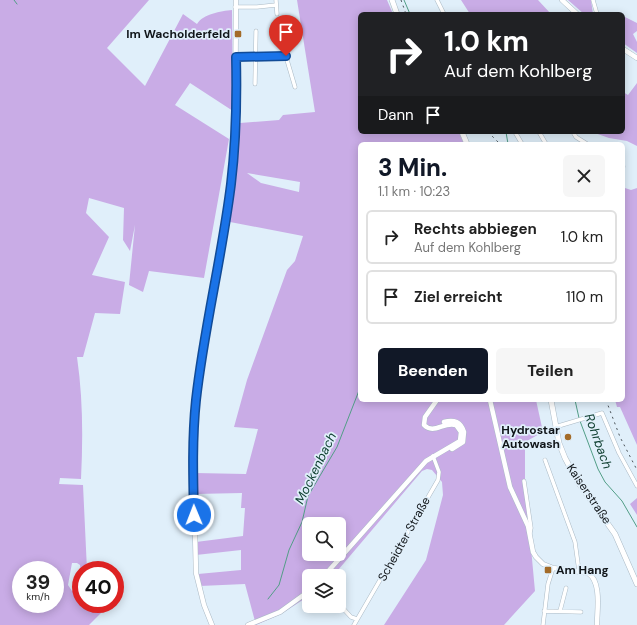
<!DOCTYPE html>
<html lang="de">
<head>
<meta charset="utf-8">
<style>
	:root { --surface:#fff; --page:#f6f6f6; --text:#222; --muted:#767676; --line:#e0e0e0; --accent:#111827 }
	body { margin:0; font-family:"DM Sans",sans-serif; background:var(--page); color:var(--text); height:100vh; display:flex; flex-direction:column; font-size:15px; white-space:nowrap }
	* { box-sizing:border-box; margin:0 }
	p { font-size:13px; color:var(--muted) }
	.icon { flex:none; width:22px; height:22px; fill:none; stroke:currentColor; stroke-width:2; stroke-linecap:round; stroke-linejoin:round }
	.map { position:relative; flex:1; overflow:hidden }
	.panel { position:absolute; left:358px; top:142px; width:267px; height:260px; display:flex; flex-direction:column; background:var(--surface); border-radius:6px; box-shadow:0 2px 10px #0003 }
	.panel>* { flex:none }
	.top-card { position:absolute; left:358px; top:12px; width:267px; height:122px; border-radius:6px; box-shadow:0 2px 10px #0003; background:#202124; color:#fff; overflow:hidden }
	.tools { position:absolute; left:302px; top:517px; display:grid; gap:8px }
	.tools a { display:grid; place-items:center; width:44px; height:44px; border-radius:6px; background:var(--surface); box-shadow:0 2px 10px #0003; font-size:20px }
	.speed { position:absolute; left:12px; top:561px; display:flex; gap:8px; font-size:20px; font-weight:700; text-align:center }
	.speed>* { display:grid; place-content:center; width:52px; height:52px; border-radius:50%; background:var(--surface); box-shadow:0 2px 10px #0003; line-height:1 }
	.speed small { font-size:10px; font-weight:400 }
	.speed .limit { border:6px solid #d22; background:#fff; color:#111 }
	.pin { position:absolute; display:grid; place-items:center; width:34px; height:34px; color:#fff; margin:-41px -17px; border-radius:50% 50% 50% 0; rotate:-45deg; box-shadow:0 0 4px #0007 }
	.pin .icon { rotate:45deg }
	.me { position:absolute; width:44px; margin:-22px; rotate:359deg; stroke-linejoin:round; filter:drop-shadow(0 0 3px #0008) }
	.turn { display:flex; align-items:center; gap:14px; height:84px; padding:0 20px; font-size:18px }
	.turn .icon { width:52px; height:52px; stroke-width:2.5 }
	.turn b { display:block; font-size:28px; line-height:34px }
	.then { display:flex; align-items:center; height:38px; padding:0 20px; background:#0003; gap:8px; font-size:15px }
	.round { display:grid; place-items:center; flex:none; width:42px; height:42px; border-radius:6px; background:var(--page) }
	.summary { display:flex; align-items:center; justify-content:space-between; height:68px; padding:0 20px }
	h1 { font-size:24px; font-weight:800; line-height:30px; color:var(--accent) }
	.action { display:flex; gap:8px; margin-top:auto; padding:8px 20px }
	.action a { flex:1; height:46px; border-radius:6px; background:var(--accent); color:#fff; font-size:16px; font-weight:800; line-height:46px; text-align:center }
	.action a+a { background:var(--page); color:var(--text) }
	ul { padding:0; list-style:none }
	li { display:flex; align-items:center; gap:12px; height:54px; margin:0 8px 6px; padding:0 12px; border:2px solid var(--line); border-radius:6px }
	li div { flex:1 }
	li b { display:block; font-size:15px }
	li em { font-style:normal }
	.map>svg:first-child { display:block }
	.green { fill:#c9ace6; fill-rule:evenodd }
	.lines { fill:none; stroke-linecap:round; stroke-linejoin:round }
	.stream { stroke:#529e87; stroke-width:1 }
	.minor-casing { stroke:#abbac5; stroke-width:4.5 }
	.tertiary-casing { stroke:#abbac5; stroke-width:5.5 }
	.secondary-casing { stroke:#abbac5; stroke-width:6 }
	.minor { stroke:#fff; stroke-width:3.5 }
	.tertiary { stroke:#fff; stroke-width:4.5 }
	.secondary { stroke:#fff; stroke-width:5 }
	.rail { stroke:#4a5258; stroke-width:1; stroke-dasharray:2 4; stroke-linecap:butt }
	.route-casing { stroke:#114b97; stroke-width:10 }
	.route { stroke:#1a73e8; stroke-width:7 }
	.poi-dot { fill:#a36b28; stroke:#e0effa; stroke-width:1.5 }
	.labels { text-anchor:middle; stroke-width:3.5; stroke-linejoin:round; paint-order:stroke }
	.poi-label { font-size:12px; font-weight:bold; fill:#101519; stroke:#e0effa; text-anchor:end }
	.street-label { font-size:12px; fill:#101519; stroke:#e0effa }
	.water-label { font-size:13px; font-style:italic; fill:#114133; stroke:#e0effa }
</style>
</head>
<body>
<div class="map">
<svg width="637" height="625" viewBox="0 0 637 625">
	<rect width="100%" height="100%" fill="#e0effa"/>
	<path class="green" d="M0 0H149L107 48 145 86 183 14 197 24C203 14 221 11 232 10L233 111 190 83 175 105 229 139 204 278 149 271 143 292 129 285 135 225 130 251 123 240 124 208 89 198 86 213 109 237 92 275 125 282 120 314 95 313 83 357H77C83 398 83 438 81 479L60 478 59 484 83 485 87 570H81V573L80 565 77 563H72L68 585 72 591 81 587V604H104L105 609 89 625H0ZM21 570H55V604H21Z
		M297 0H387L393 14H360V132H459L464 144H360V400H536L543 432 525 442V484L535 591 504 625H384L426 560 443 495 442 482 432 470 427 469 422 471 333 576H309V596L281 614 256 625 245 584 200 586 198 574 241 570V550L196 555V542L243 536 245 508H241L242 493 195 494V473L246 474 258 429 234 427 247 380 287 270 295 261 303 236 230 222 240 123 279 120 283 115 315 112ZM247 173 300 182 299 192 261 183ZM309 524H339V554H309Z
		M461 0H538L551 14H470Z
		M568 0H591L593 14H584Z
		M625 17 637 23V31L633 34 637 42V53L623 43V19Z
		M637 83V146L627 141 609 138 592 132H623V92L628 95Z
		M625 188 631 190 637 188V445L620 407H617L615 400H623V190Z
		M637 498V515L630 504Z"/>
	<g class="lines">
		<path class="stream" d="M14 0 17 4
			M404 0 410 14
			M506 132 508 144
			M575 400 579 418
			M580 421 598 469 605 482 622 501 637 527
			M268 599 279 585 289 550 302 522 308 496 337 447 360 388"/>
		<g class="minor-casing">
			<path id="minor" d="M276 0 277 14
				M437 0 444 14
				M593 0 597 14
				M235 7H257L276 5
				M279 33 295 87
				M236 57 286 56
				M255 84 256 31
				M515 132 522 144
				M539 132 546 144
				M573 132 576 137 587 144
				M623 166V167
				M555 427 602 413 619 453 637 486
				M545 460 575 542 579 571
				M524 481 531 528 530 533
				M339 604 351 617 357 619
				M544 611 581 612
				M560 611 566 588
				M354 625 438 480 439 472 433 456
				M543 625 548 584 553 568"/>
		</g>
		<g class="tertiary-casing">
			<path id="tertiary" d="M562 0 577 14
				M623 49 637 58
				M490 400 510 487 528 526 533 552 536 557 543 564 553 568 588 573C602 582 597 610 597 625
				M444 422C454 419 461 422 464 432L463 442 452 449
				M324 576 426 461 460 441 461 432 456 425C444 421 434 435 424 425L425 417 437 400
				M212 625 204 605 196 573 193 445 196 401 203 350 223 234 235 140 236 0
				M248 625 280 612 309 591"/>
		</g>
		<g class="secondary-casing">
			<path id="secondary" d="M392 0 397 14
				M462 132 467 144
				M551 400 559 443 565 458 578 482 615 534 637 584"/>
		</g>
		<use href="#minor" class="minor"/>
		<use href="#tertiary" class="tertiary"/>
		<use href="#secondary" class="secondary"/>
		<path class="rail" d="M401 0 406 14
			M488 132 500 144
			M606 400 620 437 637 470"/>
	</g>
	<g class="lines">
		<g class="route-casing">
			<path id="route" d="M194 515C193 477 192 438 196 400 204 328 222 257 231 184 236 142 237 100 236 57L286 56"/>
		</g>
		<use href="#route" class="route"/>
	</g>
	<g class="poi-dot">
		<rect x="234" y="30" width="8" height="8" rx="2"/>
		<circle cx="568" cy="437" r="4"/>
		<rect x="544" y="566" width="8" height="8" rx="2"/>
	</g>
	<g class="labels">
		<g class="poi-label">
			<text x="230" y="38">Im Wacholderfeld</text>
			<text x="560" y="434">Hydrostar<tspan x="560" dy="14">Autowash</tspan></text>
			<text x="556" y="574" text-anchor="start">Am Hang</text>
		</g>
		<g class="street-label">
			<text transform="translate(589 494) rotate(56)" y="4">Kaiserstraße</text>
			<text transform="translate(404 539) rotate(-61)" y="4">Scheidter Straße</text>
		</g>
		<g class="water-label">
			<text transform="translate(599 441) rotate(70)" y="5">Rohrbach</text>
			<text transform="translate(315 468) rotate(-64)" y="5">Mockenbach</text>
		</g>
	</g>
</svg>
<div class="tools">
<a><svg class="icon" aria-label="search" viewBox="0 0 24 24"><circle cx="10" cy="10" r="6"/><path d="M15 15l6 6"/></svg></a>
<a><svg class="icon" aria-label="layers" viewBox="0 0 24 24"><path d="M12 4l9 5-9 5-9-5zM3 14l9 5 9-5"/></svg></a>
</div>
<div class="speed"><div>39<small>km/h</small></div><div class="limit">40</div></div>
<div class="pin" style="left:286px;top:56px;background:#d93025"><svg class="icon" aria-label="arrive" viewBox="0 0 24 24"><path d="M6 21V4h12l-3 4 3 4H6"/></svg></div>
<svg class="me" style="left:194px;top:515px" viewBox="-20 -20 40 40"><circle r="17" fill="#1a73e8" stroke="#fff" stroke-width="3"/><path d="M0-11L8 9 0 5-8 9z" fill="#fff"/></svg>
<div class="top-card">
<div class="turn"><svg class="icon" aria-label="right" viewBox="0 0 24 24"><path d="M7 20v-9h11M14 6l5 5-5 5"/></svg><div><b>1.0 km</b>Auf dem Kohlberg</div></div>
<div class="then">Dann<svg class="icon" aria-label="arrive" viewBox="0 0 24 24"><path d="M6 21V4h12l-3 4 3 4H6"/></svg></div>
</div>
<section class="panel">
<div class="summary"><div><h1>3 Min.</h1><p>1.1 km · 10:23</p></div><a class="round"><svg class="icon" aria-label="close" viewBox="0 0 24 24"><path d="M6 6l12 12M18 6L6 18"/></svg></a></div>
<ul>
<li><svg class="icon" aria-label="right" viewBox="0 0 24 24"><path d="M7 20v-9h11M14 6l5 5-5 5"/></svg><div><b>Rechts abbiegen</b><p>Auf dem Kohlberg</p></div><em>1.0 km</em></li>
<li><svg class="icon" aria-label="arrive" viewBox="0 0 24 24"><path d="M6 21V4h12l-3 4 3 4H6"/></svg><div><b>Ziel erreicht</b></div><em>110 m</em></li>
</ul>
<div class="action"><a>Beenden</a><a>Teilen</a></div>
</section>
</div>
</body>
</html>
